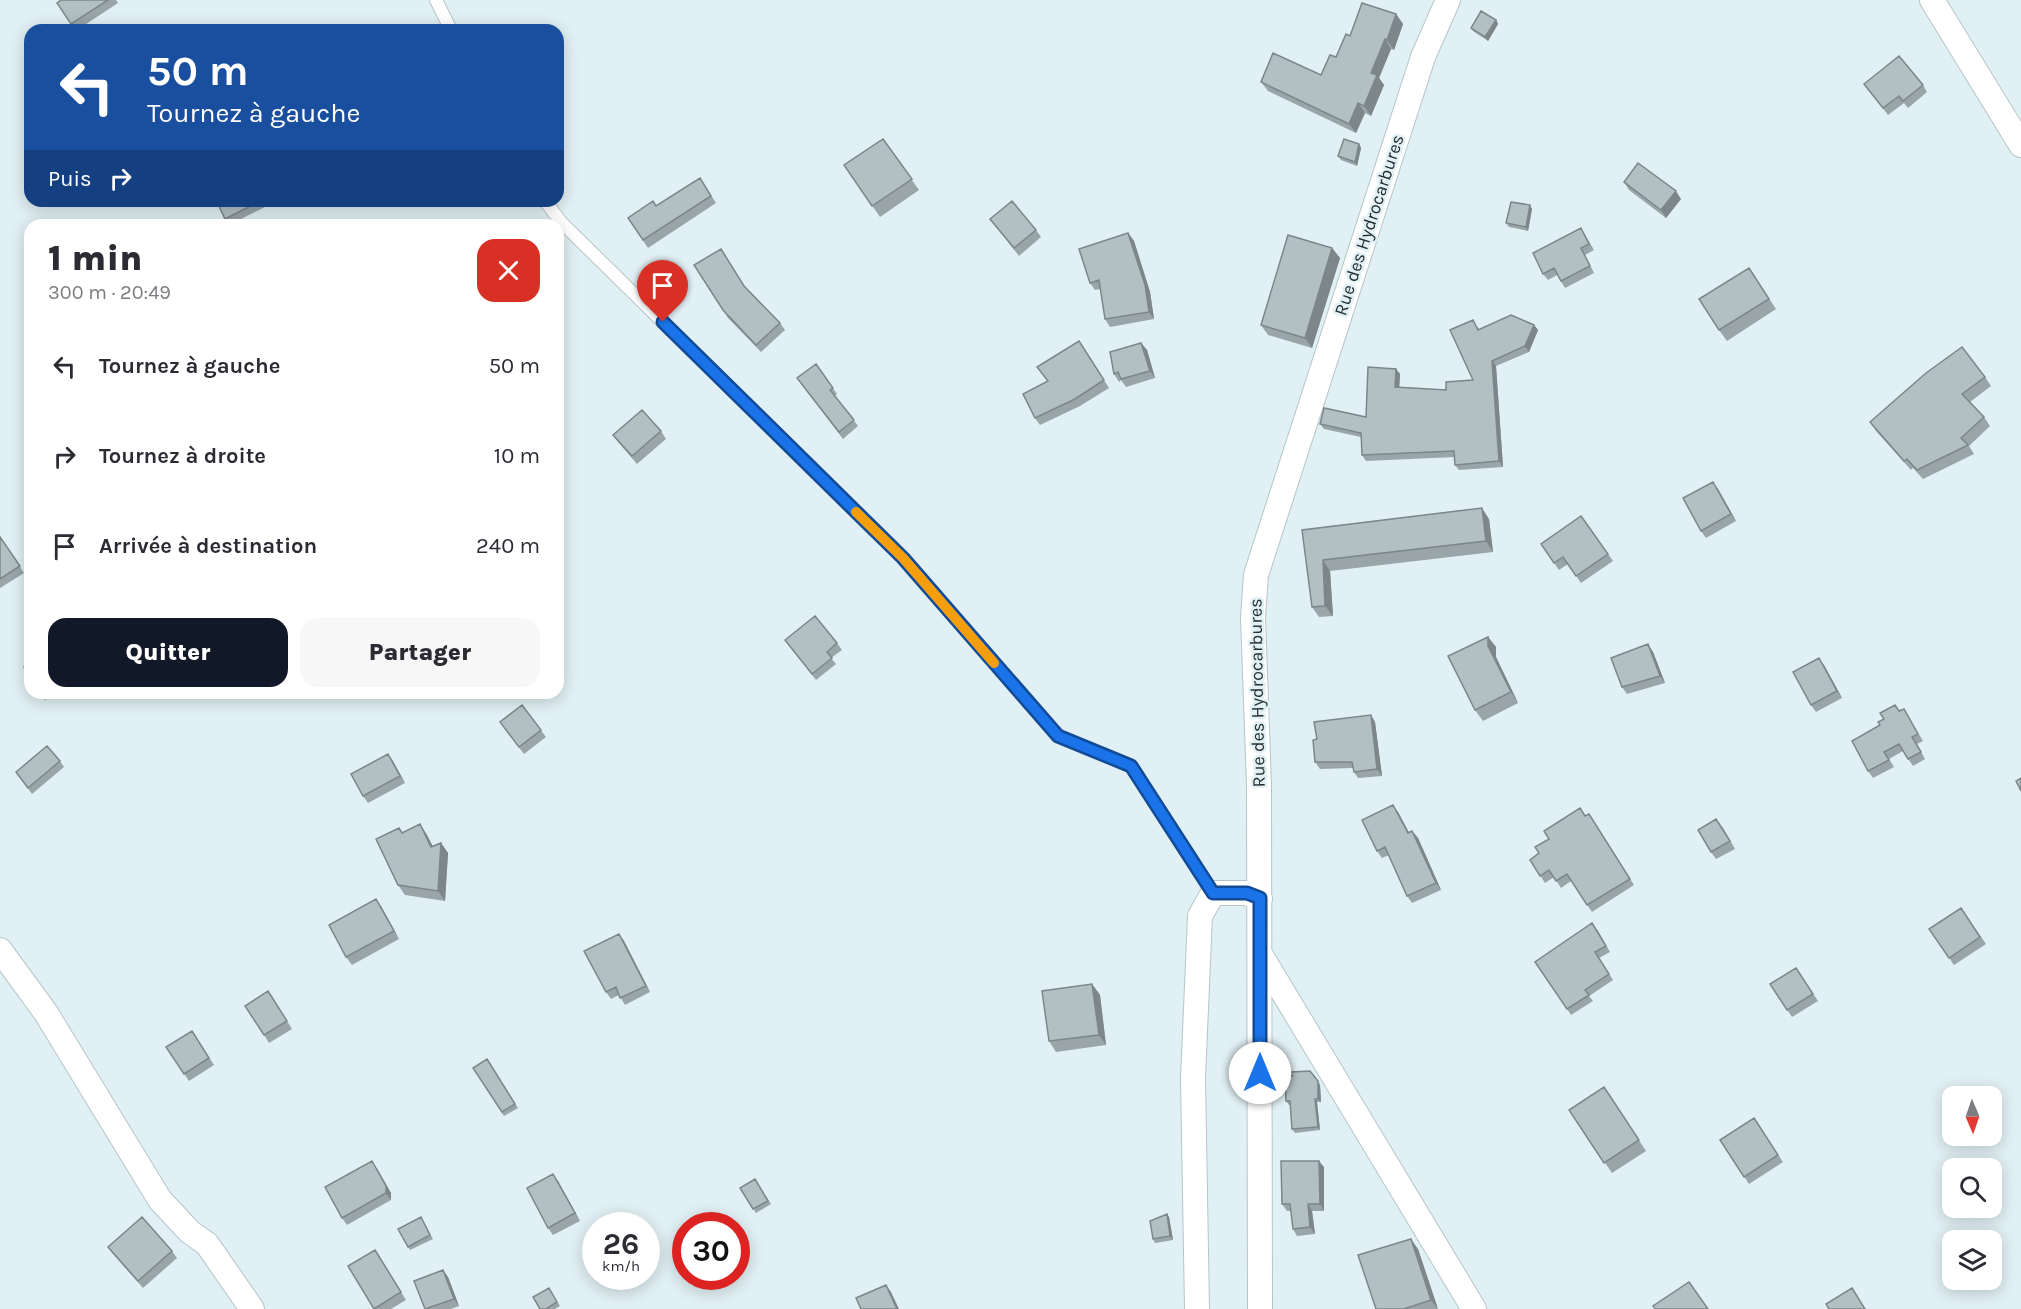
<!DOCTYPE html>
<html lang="fr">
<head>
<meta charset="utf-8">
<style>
	:root { --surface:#fff; --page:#f7f7f7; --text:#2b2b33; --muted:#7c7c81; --accent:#111827 }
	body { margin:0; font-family:Karla,sans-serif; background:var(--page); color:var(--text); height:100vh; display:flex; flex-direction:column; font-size:22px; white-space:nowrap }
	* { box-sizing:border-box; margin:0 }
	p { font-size:20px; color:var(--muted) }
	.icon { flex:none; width:33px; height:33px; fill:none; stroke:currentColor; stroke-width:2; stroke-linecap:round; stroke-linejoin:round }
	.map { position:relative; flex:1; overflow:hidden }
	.drawer { position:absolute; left:24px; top:219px; width:540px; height:480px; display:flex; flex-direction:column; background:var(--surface); border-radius:18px; box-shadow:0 3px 15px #0003 }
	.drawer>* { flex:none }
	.hud { position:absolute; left:24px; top:24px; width:540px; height:183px; border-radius:18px; box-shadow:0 3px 15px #0003; background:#1a4fa0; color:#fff; overflow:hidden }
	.needle { width:39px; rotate:178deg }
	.buttons { position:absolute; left:1942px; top:1086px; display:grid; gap:12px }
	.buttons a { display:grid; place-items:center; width:60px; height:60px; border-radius:12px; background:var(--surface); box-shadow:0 3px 15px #0003; font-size:30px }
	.speed { position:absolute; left:582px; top:1212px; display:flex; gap:12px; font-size:30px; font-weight:700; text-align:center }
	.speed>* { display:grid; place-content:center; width:78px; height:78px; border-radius:50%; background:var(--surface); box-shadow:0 3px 15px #0003; line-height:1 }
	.speed small { font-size:15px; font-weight:400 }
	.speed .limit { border:9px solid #d22; background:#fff; color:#111 }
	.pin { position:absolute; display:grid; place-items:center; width:51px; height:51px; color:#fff; margin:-62px -26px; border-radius:50% 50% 50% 0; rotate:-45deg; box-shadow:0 0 6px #0007 }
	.pin .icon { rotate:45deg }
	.me { position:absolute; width:66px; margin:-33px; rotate:0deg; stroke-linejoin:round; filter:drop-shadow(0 0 4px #0008) }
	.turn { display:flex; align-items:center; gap:21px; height:126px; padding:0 24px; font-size:27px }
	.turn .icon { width:78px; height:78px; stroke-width:2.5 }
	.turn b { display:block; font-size:42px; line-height:51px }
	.then { display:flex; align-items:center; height:57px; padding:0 24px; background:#0003; gap:12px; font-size:22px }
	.round { display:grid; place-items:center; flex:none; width:63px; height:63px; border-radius:18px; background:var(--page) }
	.head { display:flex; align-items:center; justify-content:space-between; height:102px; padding:0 24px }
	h1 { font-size:36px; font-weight:800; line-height:45px }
	.cta { display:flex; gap:12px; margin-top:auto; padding:12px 24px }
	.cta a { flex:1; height:69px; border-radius:18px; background:var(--accent); color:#fff; font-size:24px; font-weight:800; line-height:69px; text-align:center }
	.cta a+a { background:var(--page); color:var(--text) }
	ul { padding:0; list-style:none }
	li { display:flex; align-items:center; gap:18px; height:90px; padding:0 24px }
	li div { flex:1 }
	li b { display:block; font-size:22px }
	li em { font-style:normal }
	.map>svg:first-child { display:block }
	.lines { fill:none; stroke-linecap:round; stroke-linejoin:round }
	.lane-casing { stroke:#b6c5c9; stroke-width:14 }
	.street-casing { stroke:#b6c5c9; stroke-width:26 }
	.lane { stroke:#fff; stroke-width:12 }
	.street { stroke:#fff; stroke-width:24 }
	.wall { fill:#99a5a9 }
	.shaded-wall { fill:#7d8689 }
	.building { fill:#b2c0c4; stroke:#7d8689; stroke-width:1.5 }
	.route-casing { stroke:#114b97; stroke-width:15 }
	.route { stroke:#1a73e8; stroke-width:10 }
	.slow { stroke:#f59e0b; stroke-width:10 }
	.labels { text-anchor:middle; stroke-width:5; stroke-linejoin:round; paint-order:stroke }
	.street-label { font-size:18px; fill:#272d2f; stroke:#e1f0f4 }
</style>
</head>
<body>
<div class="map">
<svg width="2021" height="1309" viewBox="0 0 2021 1309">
	<rect width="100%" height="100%" fill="#e1f0f4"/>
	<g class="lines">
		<g class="lane-casing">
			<path id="lane" d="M436 0 451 30
				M545 201 561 222 903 558 1058 736 1131 766 1213 893"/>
		</g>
		<g class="street-casing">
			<path id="street" d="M1932 0 2021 145
				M0 950 46 1013 160 1200 190 1232 207 1244 252 1309
				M1260 954 1474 1309
				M1197 1309 1193 1078 1200 916 1213 893H1247L1260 899
				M1260 1309 1259 785 1253 617 1256 575 1423 57 1448 0"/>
		</g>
		<use href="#lane" class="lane"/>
		<use href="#street" class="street"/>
	</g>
	<path class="wall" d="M61 0H116L118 3 77 30H75L57 3Z
		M1396 14 1403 24 1394 50 1391 49 1379 78 1384 85 1371 116 1365 113 1356 133 1268 91 1261 82 1321 75 1336 57 1350 36Z
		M1496 20 1498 24 1488 41 1473 31 1471 28Z
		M1864 84 1923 85 1927 92 1908 108 1904 103 1888 115Z
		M883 139 919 190 880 217 844 165Z
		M1359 144 1361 148 1357 166 1341 160 1338 156Z
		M700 178 716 203 648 248 628 218 656 206Z
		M1624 182 1681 199 1666 218 1629 190Z
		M219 201H272L273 203 229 225 225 219Z
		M1532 209 1528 231 1509 227 1506 223Z
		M990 219 1036 230 1041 237 1019 256Z
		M1581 228 1594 250 1585 255 1594 273 1565 288 1557 275 1548 280 1543 274Z
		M1128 233 1134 241 1150 292 1154 319 1110 327 1105 319 1100 289 1095 290 1090 283Z
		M1332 248 1340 258 1312 348 1268 335 1261 325Z
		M721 249 745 287 780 323 785 330 761 352 728 318 723 310Z
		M1749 268 1776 309 1727 341 1719 330Z
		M1534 325 1538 330 1529 352 1496 366 1503 467 1459 470 1455 465V457L1366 461 1362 455 1361 437 1324 429 1320 424 1366 417 1396 369 1400 374 1399 387 1446 390 1473 380 1477 326 1479 329Z
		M1079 341 1109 388 1080 406 1040 425 1035 418 1048 382Z
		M1141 343 1147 350 1155 378 1126 387 1121 380 1119 382 1114 374Z
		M816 364 837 394 835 396 858 426 843 439 801 384Z
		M1985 377 1991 386 1970 402 1984 417 1990 426 1969 446 1974 454 1923 479 1913 468 1911 470 1876 431 1870 422Z
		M661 431 666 439 637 464 618 442 613 435Z
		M1718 489 1736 521 1706 538 1701 531Z
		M1581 516 1613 561 1581 583 1568 564 1559 570 1541 544Z
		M1489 519 1493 552 1330 571 1333 616 1319 617 1312 607 1302 530Z
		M0 537 24 573 0 588Z
		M1488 637 1496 647V657L1518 703 1483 721 1475 710Z
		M785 640 837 643 842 650 831 658 836 664 816 680Z
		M1653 652 1665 683 1627 694 1622 687Z
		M1824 665 1842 698 1816 712 1811 705Z
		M40 693H57L45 700Z
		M522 705 546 737 524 754 500 722Z
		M1895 705 1899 711 1908 716 1923 741 1917 744 1925 759 1913 766 1903 751 1889 759 1894 767 1873 778 1868 771 1880 725Z
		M1371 715 1375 722 1382 776 1358 778 1354 772 1353 768 1320 769 1315 762 1317 739Z
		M388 754 405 783 368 803 363 796Z
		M60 761 64 767 32 794 16 772Z
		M1398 812 1409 833 1412 831 1418 838 1441 890 1412 903 1407 896 1389 855 1382 858 1377 851Z
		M1589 814 1634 885 1592 912 1571 881 1561 888 1554 877 1545 883 1530 860 1539 853Z
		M420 824 427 835 433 847 441 843 448 853 445 901 405 895 398 885 399 828 403 833Z
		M1722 826 1735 849 1716 859 1711 852Z
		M381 906 399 939 352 965 346 957Z
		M1961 908 1986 944 1954 965 1929 929Z
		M1597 929 1610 952 1599 958 1613 980 1589 996 1593 1001 1571 1015 1535 962Z
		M619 934 624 941 650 992 625 1005 619 995 611 999 606 992Z
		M1796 968 1818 1001 1792 1017 1770 984Z
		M1092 984 1100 995 1106 1045 1056 1052 1049 1041Z
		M268 991 292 1029 269 1043 264 1035Z
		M192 1031 214 1065 189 1081 166 1047Z
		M487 1059 518 1108 504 1116 473 1068Z
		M1320 1085 1321 1102H1317L1320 1130 1295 1133 1292 1129 1290 1105H1289L1286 1101Z
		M1604 1087 1646 1151 1612 1173 1569 1110Z
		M1754 1118 1783 1162 1749 1184 1720 1140Z
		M1324 1167V1211H1312L1315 1234 1297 1236 1293 1229 1291 1211H1287L1282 1204Z
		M377 1168 391 1193V1200L347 1225 342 1218Z
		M755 1179 771 1204 756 1213 740 1188Z
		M558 1181 580 1221 553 1235 548 1228Z
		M1167 1214 1169 1217 1173 1240 1155 1243 1153 1239Z
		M421 1217 433 1239 410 1250 408 1247Z
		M108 1247 172 1251 177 1258 143 1288 113 1254Z
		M1418 1249 1438 1309H1376Z
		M375 1250 406 1300 391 1309H375L348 1266Z
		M443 1270 448 1277 459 1306 451 1309H425Z
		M549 1288 560 1306 555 1309H540Z"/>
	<path class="shaded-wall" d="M1396 14 1403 24 1394 50 1387 40Z
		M1496 20 1498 24 1488 41 1485 37Z
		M1385 39 1391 49 1379 78 1384 85 1371 116 1364 106 1371 73Z
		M1358 103 1365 113 1356 133 1349 124Z
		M1359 144 1361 148 1357 166 1355 162Z
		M1676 191 1681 199 1666 218 1661 210Z
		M1530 205 1532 209 1528 231 1526 227Z
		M1128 233 1134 241 1150 292 1154 319 1149 312Z
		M1332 248 1340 258 1312 348 1305 338Z
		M1534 325 1538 330 1529 352 1525 346Z
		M1141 343 1147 350 1155 378 1150 371Z
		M1492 361 1496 366 1503 467 1499 461Z
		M1396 369 1400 374 1399 393 1395 387Z
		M1713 482 1718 489 1736 521 1731 514Z
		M1482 508 1489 519 1493 552 1486 541Z
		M1323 560 1330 571 1333 616 1325 606Z
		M1488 637 1496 647V657L1518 703 1511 692 1488 646Z
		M1648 644 1653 652 1665 683 1660 676Z
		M1819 658 1824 665 1842 698 1837 691Z
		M1371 715 1375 722 1382 776 1377 769Z
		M388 754 393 761 405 783 400 776Z
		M1393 805 1398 812 1413 840 1408 833Z
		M420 824 427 835 438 857 431 847Z
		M1412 831 1418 838 1441 890 1436 883Z
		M441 843 448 853 445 901 438 891Z
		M376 899 381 906 399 939 394 931Z
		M619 934 624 941 650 992 646 986Z
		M1092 984 1100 995 1106 1045 1099 1035Z
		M1318 1081 1320 1085 1321 1102 1318 1099Z
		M1315 1099 1317 1102 1320 1130 1318 1127Z
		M372 1161 391 1193V1200L386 1193Z
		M1319 1161 1324 1167V1211L1320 1204Z
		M553 1174 558 1181 580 1221 575 1213Z
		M1308 1204 1312 1211 1315 1234 1310 1227Z
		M1167 1214 1169 1217 1173 1240 1170 1236Z
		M1411 1239 1418 1249 1438 1309 1431 1300Z
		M443 1270 448 1277 459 1306 454 1299Z
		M886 1285 891 1292 899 1309H897Z"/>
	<path class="building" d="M61 0H108L71 24 57 3Z
		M1362 3 1396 14 1387 40 1385 39 1371 73 1377 75 1364 106 1358 103 1349 124 1261 82 1273 53 1321 75 1330 55 1336 57 1346 34 1350 36Z
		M1481 11 1496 20 1485 37 1471 28Z
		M1899 56 1923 85 1903 101 1899 96 1883 108 1864 84Z
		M883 139 912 179 872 206 844 165Z
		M1344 139 1359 144 1355 162 1338 156Z
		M1638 163 1676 191 1661 210 1624 182Z
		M700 178 711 196 643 240 628 218 653 201 656 206Z
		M219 201H260L225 219 217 202Z
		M1012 201 1036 230 1014 248 990 219Z
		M1511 202 1530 205 1526 227 1506 223Z
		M126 221V225H101V223Z
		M1581 228 1589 244 1581 248 1590 266 1561 281 1554 268 1543 274 1533 253Z
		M1128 233 1145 285 1149 312 1105 319 1099 280 1090 283 1079 249Z
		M1288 235 1332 248 1305 338 1261 325Z
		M721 249 744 286 780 323 756 345 723 310 694 265Z
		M1749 268 1769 299 1719 330 1699 299Z
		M1511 315 1534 325 1525 346 1492 361 1499 461 1455 465 1454 451 1362 455 1361 433 1320 424 1324 408 1366 417 1368 367 1396 369 1395 387 1446 390V382L1473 380 1450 330 1473 320 1478 330Z
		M1079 341 1104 380 1075 399 1035 418 1023 394 1048 381 1037 367Z
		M1141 343 1150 371 1121 379 1118 372 1114 374 1110 352Z
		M1962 347 1985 377 1962 394 1984 417 1961 438 1968 445 1917 470 1907 459 1904 461 1870 422 1926 373Z
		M816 364 833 388 830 390 854 420 839 432 797 378Z
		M642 410 661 431 632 456 613 435Z
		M1713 482 1731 514 1701 531 1683 498Z
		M1482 508 1486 541 1323 560 1325 606 1312 607 1302 530Z
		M1581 516 1608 554 1576 576 1563 557 1554 563 1541 544Z
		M0 537 20 566 0 579Z
		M815 616 837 643 827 652 832 658 812 674 785 640Z
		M1488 637V646L1511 692 1475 710 1448 656Z
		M1648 644 1660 676 1622 687 1611 658Z
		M1819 658 1837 691 1811 705 1793 672Z
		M30 663V677L24 667Z
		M522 705 541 730 519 747 500 722Z
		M1895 705 1899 711 1904 709 1918 734 1912 737 1921 752 1908 759 1899 744 1884 752 1889 760 1868 771 1852 741 1880 725 1878 722 1884 719 1880 713Z
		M1371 715 1377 769 1354 772 1352 762H1315L1313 740 1317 739 1314 722Z
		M47 746 60 761 28 788 16 772Z
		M388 754 400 776 363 796 351 774Z
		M2021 778V791L2016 781Z
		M1393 805 1408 833 1412 831 1436 883 1407 896 1385 847 1377 851 1362 820Z
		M1580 808 1585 816 1589 814 1630 879 1587 905 1567 874 1556 881 1549 870 1540 876 1530 860 1539 853 1535 847 1549 839 1544 831Z
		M1716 819 1730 841 1711 852 1698 830Z
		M420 824 431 847 441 843 438 891 398 885 376 839 399 828 402 833Z
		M376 899 394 931 346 957 329 925Z
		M1961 908 1980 937 1949 958 1929 929Z
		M1592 923 1606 946 1595 952 1609 974 1585 990 1589 995 1567 1009 1535 962Z
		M619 934 646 986 620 998 616 987 606 992 584 951Z
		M1796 968 1813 994 1787 1010 1770 984Z
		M1092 984 1099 1035 1049 1041 1042 991Z
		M268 991 287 1021 264 1035 245 1006Z
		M192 1031 209 1058 184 1074 166 1047Z
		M487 1059 515 1104 502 1112 473 1068Z
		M1310 1071 1318 1081V1099H1315L1318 1127 1292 1129 1290 1101H1286L1285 1076H1292L1291 1072Z
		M1604 1087 1639 1140 1604 1163 1569 1110Z
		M1754 1118 1778 1155 1744 1177 1720 1140Z
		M372 1161 386 1186V1193L342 1218 325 1187Z
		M1281 1161H1319L1320 1204H1308L1310 1227 1293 1229 1290 1204H1282Z
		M553 1174 575 1213 548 1228 527 1188Z
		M755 1179 768 1201 753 1209 740 1188Z
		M1167 1214 1170 1236 1153 1239 1150 1221Z
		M142 1217 172 1251 138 1281 108 1247Z
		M421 1217 430 1235 408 1247 398 1229Z
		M1411 1239 1431 1300 1404 1309H1376L1358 1255Z
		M375 1250 401 1292 374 1309 348 1266Z
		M443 1270 454 1299 425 1309 414 1281Z
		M1689 1282 1708 1309H1655L1653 1306Z
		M886 1285 897 1309H861L856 1298Z
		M549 1288 557 1302 546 1309H540L533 1297Z
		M1852 1288 1865 1309H1829L1826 1304Z"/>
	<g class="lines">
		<g class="route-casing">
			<path id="route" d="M663 322 903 558 1058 736 1131 766 1213 893H1247L1260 898V1073"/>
		</g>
		<use href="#route" class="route"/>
		<path class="slow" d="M856 512 903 558 994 663"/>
	</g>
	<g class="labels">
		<g class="street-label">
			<text transform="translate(1369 225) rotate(-72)" y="6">Rue des Hydrocarbures</text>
			<text transform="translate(1257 693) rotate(-91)" y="6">Rue des Hydrocarbures</text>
		</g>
	</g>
</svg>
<div class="buttons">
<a><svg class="needle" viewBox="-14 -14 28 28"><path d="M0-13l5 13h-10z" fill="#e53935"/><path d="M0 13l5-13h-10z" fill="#7c7c81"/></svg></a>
<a><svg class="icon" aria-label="search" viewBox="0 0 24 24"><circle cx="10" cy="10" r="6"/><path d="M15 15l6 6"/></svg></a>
<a><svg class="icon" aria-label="layers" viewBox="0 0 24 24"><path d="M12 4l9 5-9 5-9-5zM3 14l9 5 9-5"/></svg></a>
</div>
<div class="speed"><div>26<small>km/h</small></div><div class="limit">30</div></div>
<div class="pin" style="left:663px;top:322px;background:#d93025"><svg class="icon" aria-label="arrive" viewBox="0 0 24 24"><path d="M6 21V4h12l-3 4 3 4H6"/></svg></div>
<svg class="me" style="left:1260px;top:1073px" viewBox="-20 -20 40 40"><circle r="19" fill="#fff"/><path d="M0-13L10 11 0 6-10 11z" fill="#1a73e8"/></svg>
<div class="hud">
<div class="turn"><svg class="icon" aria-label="left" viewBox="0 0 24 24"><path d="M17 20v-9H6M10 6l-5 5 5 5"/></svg><div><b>50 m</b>Tournez à gauche</div></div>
<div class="then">Puis<svg class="icon" aria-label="right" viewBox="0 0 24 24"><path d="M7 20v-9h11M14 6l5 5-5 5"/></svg></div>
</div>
<section class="drawer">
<div class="head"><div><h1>1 min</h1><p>300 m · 20:49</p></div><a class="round" style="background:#d93025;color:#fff"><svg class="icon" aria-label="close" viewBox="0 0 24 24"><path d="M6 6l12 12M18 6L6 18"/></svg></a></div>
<ul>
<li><svg class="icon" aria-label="left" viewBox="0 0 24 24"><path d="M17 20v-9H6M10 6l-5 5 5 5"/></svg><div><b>Tournez à gauche</b></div><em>50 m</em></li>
<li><svg class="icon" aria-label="right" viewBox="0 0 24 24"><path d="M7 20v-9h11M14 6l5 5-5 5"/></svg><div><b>Tournez à droite</b></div><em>10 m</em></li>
<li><svg class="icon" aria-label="arrive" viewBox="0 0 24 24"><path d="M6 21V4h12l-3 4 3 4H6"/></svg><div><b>Arrivée à destination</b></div><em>240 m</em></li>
</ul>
<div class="cta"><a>Quitter</a><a>Partager</a></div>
</section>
</div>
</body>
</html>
